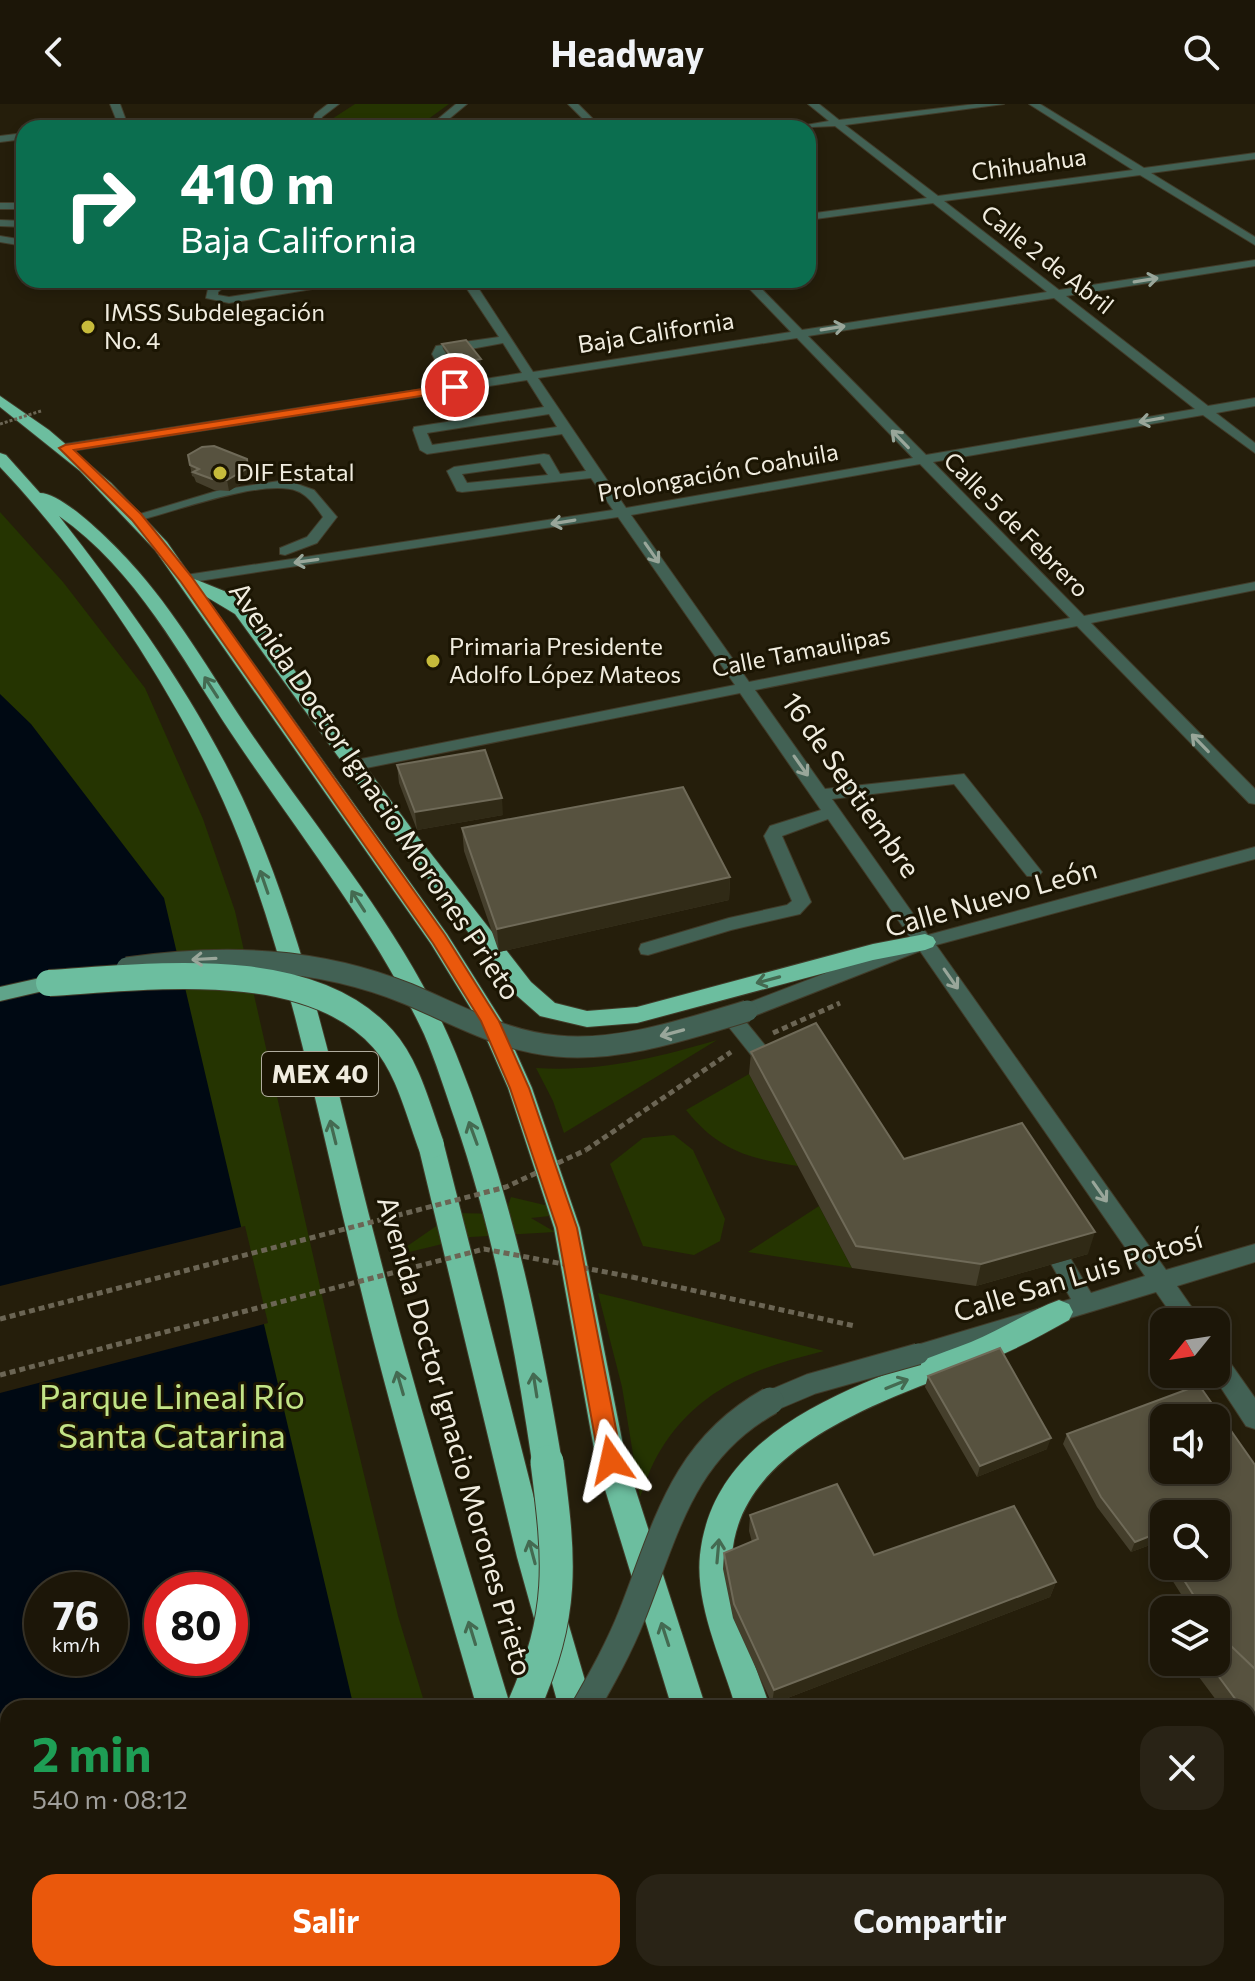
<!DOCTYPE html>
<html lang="es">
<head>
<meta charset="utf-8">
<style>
	:root { --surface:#1c1608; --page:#292316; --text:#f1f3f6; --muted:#a09f9c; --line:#3a3529; --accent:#ea580c }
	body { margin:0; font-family:Commissioner,sans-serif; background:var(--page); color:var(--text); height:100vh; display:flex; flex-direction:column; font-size:30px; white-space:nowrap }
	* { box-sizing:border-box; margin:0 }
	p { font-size:26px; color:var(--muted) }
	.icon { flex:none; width:44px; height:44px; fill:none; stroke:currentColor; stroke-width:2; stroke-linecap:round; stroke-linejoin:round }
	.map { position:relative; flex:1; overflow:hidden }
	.sheet { position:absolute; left:0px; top:1596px; width:1256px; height:282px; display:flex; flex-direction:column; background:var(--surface); border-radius:24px 24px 0 0; box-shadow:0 4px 12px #0003,0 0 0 2px var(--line) }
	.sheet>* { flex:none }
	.banner { position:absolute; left:16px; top:16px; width:800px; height:168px; border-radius:24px; box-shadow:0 4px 12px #0003,0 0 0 2px var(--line); background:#0b6e4f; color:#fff; overflow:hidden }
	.needle { width:52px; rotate:240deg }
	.fabs { position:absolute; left:1150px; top:1204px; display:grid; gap:16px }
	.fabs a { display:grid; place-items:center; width:80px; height:80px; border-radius:16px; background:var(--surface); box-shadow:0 4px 12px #0003,0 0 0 2px var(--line); font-size:40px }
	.speed { position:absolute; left:24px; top:1468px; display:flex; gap:16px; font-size:40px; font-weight:700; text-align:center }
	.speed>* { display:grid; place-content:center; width:104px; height:104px; border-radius:50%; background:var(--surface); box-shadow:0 4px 12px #0003,0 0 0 2px var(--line); line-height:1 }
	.speed small { font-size:20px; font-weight:400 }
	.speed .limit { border:12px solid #d22; background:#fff; color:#111 }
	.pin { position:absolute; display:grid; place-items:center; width:68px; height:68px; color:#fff; margin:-34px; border:4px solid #fff; border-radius:50%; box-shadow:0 2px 8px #0007 }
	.me { position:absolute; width:88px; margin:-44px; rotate:349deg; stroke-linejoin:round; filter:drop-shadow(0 0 6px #0008) }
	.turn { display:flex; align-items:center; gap:28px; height:168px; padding:0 32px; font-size:36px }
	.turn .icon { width:104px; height:104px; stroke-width:2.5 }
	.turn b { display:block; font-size:56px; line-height:68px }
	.round { display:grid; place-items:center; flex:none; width:84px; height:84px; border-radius:24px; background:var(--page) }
	.summary { display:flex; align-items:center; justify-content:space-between; height:136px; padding:0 32px }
	h1 { font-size:48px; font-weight:700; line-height:60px; color:#1e9e55 }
	.action { display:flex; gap:16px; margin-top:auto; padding:16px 32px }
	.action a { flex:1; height:92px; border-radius:24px; background:var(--accent); color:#fff; font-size:32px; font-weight:700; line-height:92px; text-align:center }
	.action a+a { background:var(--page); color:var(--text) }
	header { display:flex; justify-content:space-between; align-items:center; height:104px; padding:0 32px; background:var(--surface); font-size:36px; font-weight:700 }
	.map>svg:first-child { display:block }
	.green { fill:#253401; fill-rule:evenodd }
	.water { fill:#000913; fill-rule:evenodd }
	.pier { fill:#251e0b }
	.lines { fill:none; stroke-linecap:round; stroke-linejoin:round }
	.minor-casing { stroke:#413b29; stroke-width:2 }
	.major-casing { stroke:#413b29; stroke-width:2 }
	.highway-casing { stroke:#413b29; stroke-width:2 }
	.path { stroke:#6b6554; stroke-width:5; stroke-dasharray:6 4; stroke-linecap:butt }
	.minor { fill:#426154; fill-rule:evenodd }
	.major { fill:#60a48a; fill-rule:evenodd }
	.highway { fill:#6cbe9f; fill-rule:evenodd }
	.minor-bridge-far1-casing { stroke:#413b29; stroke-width:23; stroke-linecap:butt }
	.minor-bridge-casing { stroke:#413b29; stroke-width:29; stroke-linecap:butt }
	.highway-bridge-far1-casing { stroke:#413b29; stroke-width:28; stroke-linecap:butt }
	.highway-bridge-casing { stroke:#413b29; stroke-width:35; stroke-linecap:butt }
	.path-bridge-far1 { stroke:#6b6554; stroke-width:3; stroke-dasharray:3 2; stroke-linecap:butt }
	.path-bridge { stroke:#6b6554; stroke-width:5; stroke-dasharray:6 4; stroke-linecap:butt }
	.minor-bridge-far1 { stroke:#426154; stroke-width:21 }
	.minor-bridge { stroke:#426154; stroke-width:27 }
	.highway-bridge-far1 { stroke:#6cbe9f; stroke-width:26 }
	.highway-bridge { stroke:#6cbe9f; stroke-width:33 }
	.wall { fill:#453f2c; fill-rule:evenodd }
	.shaded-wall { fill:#302a16 }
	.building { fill:#57523f; stroke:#6f6a58; stroke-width:2; fill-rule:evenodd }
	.oneway { stroke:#99a69a }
	.oneway2 { stroke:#446a51 }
	.route { fill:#ea580c; stroke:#983908; stroke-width:2 }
	.poi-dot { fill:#c7bb3b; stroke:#1b1503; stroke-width:3 }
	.labels { text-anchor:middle; stroke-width:6; stroke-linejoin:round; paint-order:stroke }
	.far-street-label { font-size:24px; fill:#f0ecdf; stroke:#1b1503 }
	.far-poi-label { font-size:24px; fill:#f0ecdf; stroke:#1b1503; text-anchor:start }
	.shield { fill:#1b1503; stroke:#b0ac9d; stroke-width:2 }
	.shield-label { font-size:26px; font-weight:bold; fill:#f0ecdf }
	.street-label { font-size:28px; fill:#f0ecdf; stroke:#1b1503 }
	.near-park-label { font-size:34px; fill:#c2e487; stroke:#1b1503 }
</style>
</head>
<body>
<header><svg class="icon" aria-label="back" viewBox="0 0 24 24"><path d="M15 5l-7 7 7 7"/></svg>Headway<svg class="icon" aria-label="search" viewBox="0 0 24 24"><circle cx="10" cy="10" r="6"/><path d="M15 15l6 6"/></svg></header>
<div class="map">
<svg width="1255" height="1877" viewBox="0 0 1255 1877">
	<rect width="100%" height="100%" fill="#251e0b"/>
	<path class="green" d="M355 0H449L416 24H318Z
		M0 408 63 478 145 584 203 715 235 807 341 1275 398 1512 426 1604H8V1870H507L509 1877H0ZM42 1486H110V1554H42ZM162 1486H230V1554H162Z
		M717 936 564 1029 553 997 536 964C600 968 656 954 717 936Z
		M749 970 798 1062C748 1054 719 1047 686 1006Z
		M674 1031 693 1046 725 1115 720 1137 694 1151 643 1142 610 1060 643 1034Z
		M511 1093 578 1109 531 1114 555 1128 471 1133 393 1152 455 1109 505 1110Z
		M819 1102 852 1164 748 1148Z
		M598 1189 627 1196 824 1247C756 1264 698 1284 660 1347 651 1361 646 1378 640 1393L622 1283Z"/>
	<path class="water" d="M0 590 31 620 164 794 354 1604H8V1870H417L418 1877H0ZM42 1486H110V1554H42ZM162 1486H230V1554H162Z"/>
	<path class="pier" d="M245 1122 268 1219 0 1289V1182Z"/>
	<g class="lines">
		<g class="minor-casing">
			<path id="minor" d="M110 0H120L127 19 168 15 241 24 168 21 95 24 118 20Z
				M328 0H339L322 13 320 24H310L315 10Z
				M456 0H467L438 24H427Z
				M568 0H578L602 24H592Z
				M808 0H819L839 16 976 0H1004L845 21 938 92 1133 66 1029 0H1040L1144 64 1255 49V55L1151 69 1255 133V141L1140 71 944 97 1059 186 1255 156V162L1066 192 1208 302 1255 294V302L1216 309 1255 339V349L1203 311 933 358 1084 512 1255 478V486L1091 519 1255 685V700L1249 699 1077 522 755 586 825 685 964 670 1042 768 1039 772H1027L954 680 832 695 928 831 1255 743V755L936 841 1166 1166 1255 1140V1158L1177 1182 1202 1218H1177L1156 1188 918 1260 910 1257 906 1250 910 1243 1071 1195 1050 1158 1053 1152 1061 1149 1069 1152 1091 1189 1145 1172 920 847 754 912 742 913 777 956 780 961 777 966H763L724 917 721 912 724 907H737L740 902 912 836 828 715 782 732 811 798 800 810 731 826 648 851 641 850 639 845 641 840 729 814 787 801 792 797 764 732 770 722 821 706 740 589 356 666 350 665 348 661 350 657 356 656 735 581 618 413 186 479 179 475 186 471 613 406 591 374 462 388 457 387 447 367 454 363 544 350 549 351 560 370 586 367 562 330 427 350 420 346 413 326 414 323 544 303 527 276 65 348 58 344 65 340 448 281 432 250 436 242 499 233 461 176H473L533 268 791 228 741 176H753L802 226 1047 188 933 99 808 116V110L927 94 835 22 789 24 829 17ZM1054 194 1195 305 926 351 808 232ZM797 234 913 354 626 404 538 274ZM503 239 522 269 459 279 444 250ZM549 310 557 323 432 341 427 329ZM540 359 548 371 467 379 462 370ZM920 360 1070 514 749 578 631 411Z
				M24 29V35L0 38V32Z
				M0 99H24V105H0Z
				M0 116 24 117V123L0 122Z
				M0 132 24 136V142L0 138Z
				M219 176H232L218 188V191L229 193 338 176H366L229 199 206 194 208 185Z
				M286 376 314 386 337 413 317 439 285 451 280 450V444L307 433 323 413C316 403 308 391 297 387 264 374 173 408 137 417L130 413 220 386Z
				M1216 1247 1224 1250 1255 1294V1325L1246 1322 1212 1270H1216Z
				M1255 1834V1864L1248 1867V1837Z
				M1177 1870H1221L1219 1877H1175Z"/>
		</g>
		<g class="major-casing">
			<path id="major" d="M49 872 59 879 56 884 0 897V883Z
				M128 1870H178L176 1877H126Z"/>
		</g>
		<g class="highway-casing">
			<path id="highway" d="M0 292 49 326 111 379 167 438 192 474 229 489 247 502 411 724 531 878 555 899 587 907 637 903 873 840 925 830 933 833 936 838 933 843 925 846 873 856 637 919 587 923 540 912 515 890 397 734 235 510 205 492 447 830 502 917 532 984 580 1124 626 1356 706 1604H672L596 1356 554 1124 508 984 479 918 431 840 155 446 80 367 0 303Z
				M0 349 6 351 40 389C65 389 121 447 138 467 185 521 220 586 262 645 329 741 412 841 456 950 509 1081 539 1219 562 1358L558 1367 547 1371 536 1367 532 1358C515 1242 493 1127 455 1016 445 987 436 958 424 930 373 822 297 728 231 629 181 553 136 466 59 412 128 500 194 592 242 693 307 833 337 990 376 1138 416 1295 464 1449 511 1604H477C436 1461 393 1319 358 1174 321 1028 294 878 240 737 191 611 93 461 0 363Z
				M431 1031 440 1034 444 1041 549 1453 593 1604H559L517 1453 418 1041 422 1034Z
				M1059 1196 1069 1200 1073 1208 1069 1216C1044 1230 1019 1244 993 1254 903 1291 740 1335 732 1452 728 1503 755 1556 770 1604H736C722 1556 695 1502 700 1451 714 1319 868 1278 971 1238 1001 1226 1029 1207 1059 1196Z
				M554 1870H592L595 1877H557Z
				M636 1870H674L676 1877H638Z
				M758 1870H796L799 1877H761Z
				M832 1870H870L872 1877H834Z"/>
		</g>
		<path class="path" d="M773 929 840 899
			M586 1046 731 948
			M632 1173 855 1222"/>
		<use href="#minor" class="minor"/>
		<use href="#major" class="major"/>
		<use href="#highway" class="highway"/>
		<g class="minor-bridge-far1-casing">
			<path id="minor-bridge-far1" d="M127 864C223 850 317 853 408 890 458 911 502 937 557 942 621 948 686 925 747 907
				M766 1299 811 1280 918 1250"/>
		</g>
		<g class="minor-bridge-casing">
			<path id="minor-bridge" d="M585 1604C602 1574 619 1544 632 1511 666 1425 682 1346 770 1297"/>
		</g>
		<g class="highway-bridge-far1-casing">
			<path id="highway-bridge-far1" d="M49 879C150 873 308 851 383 935 408 963 418 1006 431 1041"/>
		</g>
		<g class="highway-bridge-casing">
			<path id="highway-bridge" d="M523 1604C565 1508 560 1459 547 1358"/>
		</g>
		<path class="path-bridge-far1" d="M0 320 41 307"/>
		<path class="path-bridge" d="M0 1215 506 1083 586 1046
			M0 1271 484 1145 632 1173"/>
		<use href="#minor-bridge-far1" class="minor-bridge-far1"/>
		<use href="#minor-bridge" class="minor-bridge"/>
		<use href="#highway-bridge-far1" class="highway-bridge-far1"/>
		<use href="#highway-bridge" class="highway-bridge"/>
	</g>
	<path class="wall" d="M442 240 481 260 456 264 443 245Z
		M247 355 249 375 229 387 214 386 196 378 194 373 192 372 190 361Z
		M397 661 503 711 417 726 399 679Z
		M462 724 730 773 729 796 499 848 464 747Z
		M751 948 904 1055 1088 1150 976 1182 852 1164 749 970Z
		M928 1272 1047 1345 977 1373 925 1283Z
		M1067 1330 1255 1361V1649L1248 1639V1604H1222L1190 1561 1192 1558H1216V1506H1191L1150 1441 1131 1448 1097 1403 1063 1340ZM1164 1410 1216 1462H1164Z
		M750 1411 874 1451 1056 1478 1050 1493 772 1600 733 1514 723 1465 724 1449 752 1438 749 1427Z"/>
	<path class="shaded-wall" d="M481 255V260L456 264V259Z
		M247 355 249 375 229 387 227 376Z
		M502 694 503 711 417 726 415 708Z
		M730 773 729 796 499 848 497 825Z
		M1095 1128 1088 1150 976 1182 981 1160Z
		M1051 1334 1047 1345 977 1373 980 1362Z
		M1155 1430 1150 1441 1131 1448 1135 1438Z
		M1056 1478 1050 1493 772 1600 774 1586Z
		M1255 1758V1766L1248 1769V1761Z"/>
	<path class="building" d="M466 236 481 255 456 259 442 240Z
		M214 342 247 355 248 364 227 376 212 375 193 368 199 365 190 361 188 351 202 343Z
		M485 646 502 694 415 708 397 661Z
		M683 683 730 773 497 825 462 724Z
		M816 919 904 1055 1022 1019 1095 1128 981 1160 856 1142 751 948Z
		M1000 1244 1051 1334 980 1362 928 1272Z
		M1199 1281 1255 1361V1565L1230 1541 1225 1542 1216 1527V1506H1203L1175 1462H1216V1410H1164V1444L1155 1430 1135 1438 1101 1393 1067 1330ZM1164 1314H1216V1366H1164Z
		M837 1380 874 1451 1014 1402 1056 1478 774 1586 734 1500 724 1449 758 1435 750 1411Z
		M1230 1541 1255 1565V1622L1248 1612V1604H1242L1208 1558H1216V1544Z
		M1248 1703 1255 1712V1758L1248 1761Z"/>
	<defs><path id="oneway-shaft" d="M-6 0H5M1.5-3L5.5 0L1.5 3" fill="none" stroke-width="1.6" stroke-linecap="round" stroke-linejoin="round" transform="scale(2)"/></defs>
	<g class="oneway">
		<use href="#oneway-shaft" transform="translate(1146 176) rotate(-9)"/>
		<use href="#oneway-shaft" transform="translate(833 224) rotate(-9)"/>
		<use href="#oneway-shaft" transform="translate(1151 316) rotate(170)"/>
		<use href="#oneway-shaft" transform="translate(900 335) rotate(-134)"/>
		<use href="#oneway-shaft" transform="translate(563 418) rotate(171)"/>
		<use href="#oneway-shaft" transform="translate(652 449) rotate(55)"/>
		<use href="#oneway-shaft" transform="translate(306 457) rotate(172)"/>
		<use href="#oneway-shaft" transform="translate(1200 639) rotate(-134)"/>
		<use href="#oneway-shaft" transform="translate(801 662) rotate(55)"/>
		<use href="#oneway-shaft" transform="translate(204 855) rotate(177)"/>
		<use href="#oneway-shaft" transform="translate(951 875) rotate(55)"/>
		<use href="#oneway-shaft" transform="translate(672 929) rotate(165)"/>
		<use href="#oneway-shaft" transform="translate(1100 1088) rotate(55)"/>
	</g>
	<g class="oneway2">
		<use href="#oneway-shaft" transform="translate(211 583) rotate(-123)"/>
		<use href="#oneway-shaft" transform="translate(264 778) rotate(-109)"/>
		<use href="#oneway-shaft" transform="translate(358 797) rotate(-123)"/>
		<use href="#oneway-shaft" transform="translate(768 876) rotate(165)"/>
		<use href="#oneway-shaft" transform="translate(333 1028) rotate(-104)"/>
		<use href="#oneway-shaft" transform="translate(473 1029) rotate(-110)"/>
		<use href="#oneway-shaft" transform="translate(400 1279) rotate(-106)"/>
		<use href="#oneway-shaft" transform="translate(897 1280) rotate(-22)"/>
		<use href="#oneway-shaft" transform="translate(535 1281) rotate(-99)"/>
		<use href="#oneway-shaft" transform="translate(718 1447) rotate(-85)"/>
		<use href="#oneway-shaft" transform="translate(532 1448) rotate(-105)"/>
		<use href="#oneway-shaft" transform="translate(472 1529) rotate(-107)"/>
		<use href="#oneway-shaft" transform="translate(665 1530) rotate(-108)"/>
	</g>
	<path class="route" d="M455 280 459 281V286L74 346 141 410 191 472 445 831 499 917 529 984 577 1124 622 1356 619 1364 611 1367 603 1364 599 1356 557 1124 510 984 481 917 433 839 181 478 132 416 59 344 65 341Z"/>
	<g class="poi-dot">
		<circle cx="88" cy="223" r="8"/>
		<circle cx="220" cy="369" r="8"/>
		<circle cx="433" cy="557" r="8"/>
	</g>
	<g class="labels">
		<g class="far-street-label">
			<text transform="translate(1029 61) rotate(-8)" y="8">Chihuahua</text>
			<text transform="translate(1047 156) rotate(38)" y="8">Calle 2 de Abril</text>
			<text transform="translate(656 229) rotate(-9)" y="8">Baja California</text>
			<text transform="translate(718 369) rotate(-10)" y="8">Prolongación Coahuila</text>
			<text transform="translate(1016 421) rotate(45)" y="8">Calle 5 de Febrero</text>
			<text transform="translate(801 548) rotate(-11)" y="8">Calle Tamaulipas</text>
		</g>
		<g class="far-poi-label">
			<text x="104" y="217">IMSS Subdelegación<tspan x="104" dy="28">No. 4</tspan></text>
			<text x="236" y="377">DIF Estatal</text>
			<text x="449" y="551">Primaria Presidente<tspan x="449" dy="28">Adolfo López Mateos</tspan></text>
		</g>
		<rect class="shield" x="262" y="948" width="116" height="44" rx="6"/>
		<g class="shield-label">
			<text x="320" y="979">MEX 40</text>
		</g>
		<g class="street-label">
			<text transform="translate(851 681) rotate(55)" y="10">16 de Septiembre</text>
			<text transform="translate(375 687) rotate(56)" y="10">Avenida Doctor Ignacio Morones Prieto</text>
			<text transform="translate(991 794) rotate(-16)" y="10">Calle Nuevo León</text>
			<text transform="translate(1078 1171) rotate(-17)" y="10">Calle San Luis Potosí</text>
			<text transform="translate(455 1332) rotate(74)" y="10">Avenida Doctor Ignacio Morones Prieto</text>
		</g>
		<g class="near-park-label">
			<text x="172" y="1305">Parque Lineal Río<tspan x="172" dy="39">Santa Catarina</tspan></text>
		</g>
	</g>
</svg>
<div class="fabs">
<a><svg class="needle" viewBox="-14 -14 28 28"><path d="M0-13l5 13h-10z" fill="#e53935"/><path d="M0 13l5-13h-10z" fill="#a09f9c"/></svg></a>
<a><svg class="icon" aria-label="sound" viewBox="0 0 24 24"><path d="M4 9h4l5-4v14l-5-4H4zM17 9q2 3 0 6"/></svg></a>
<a><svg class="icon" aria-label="search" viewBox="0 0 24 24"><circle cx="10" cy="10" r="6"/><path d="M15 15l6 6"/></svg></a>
<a><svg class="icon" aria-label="layers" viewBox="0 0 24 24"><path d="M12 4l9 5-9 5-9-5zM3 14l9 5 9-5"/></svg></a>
</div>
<div class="speed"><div>76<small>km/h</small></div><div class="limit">80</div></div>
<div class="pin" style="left:455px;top:283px;background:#d93025"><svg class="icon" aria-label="arrive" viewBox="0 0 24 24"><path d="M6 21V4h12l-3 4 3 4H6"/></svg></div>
<svg class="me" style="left:611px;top:1356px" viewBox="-20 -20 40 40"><path d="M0-17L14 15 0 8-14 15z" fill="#ea580c" stroke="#fff" stroke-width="4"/></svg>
<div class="banner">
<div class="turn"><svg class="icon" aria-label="right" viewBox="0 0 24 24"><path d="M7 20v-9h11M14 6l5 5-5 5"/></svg><div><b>410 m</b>Baja California</div></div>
</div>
<section class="sheet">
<div class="summary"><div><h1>2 min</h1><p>540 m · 08:12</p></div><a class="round"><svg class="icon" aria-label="close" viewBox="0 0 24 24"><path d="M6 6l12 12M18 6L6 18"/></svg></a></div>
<div class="action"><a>Salir</a><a>Compartir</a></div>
</section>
</div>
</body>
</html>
